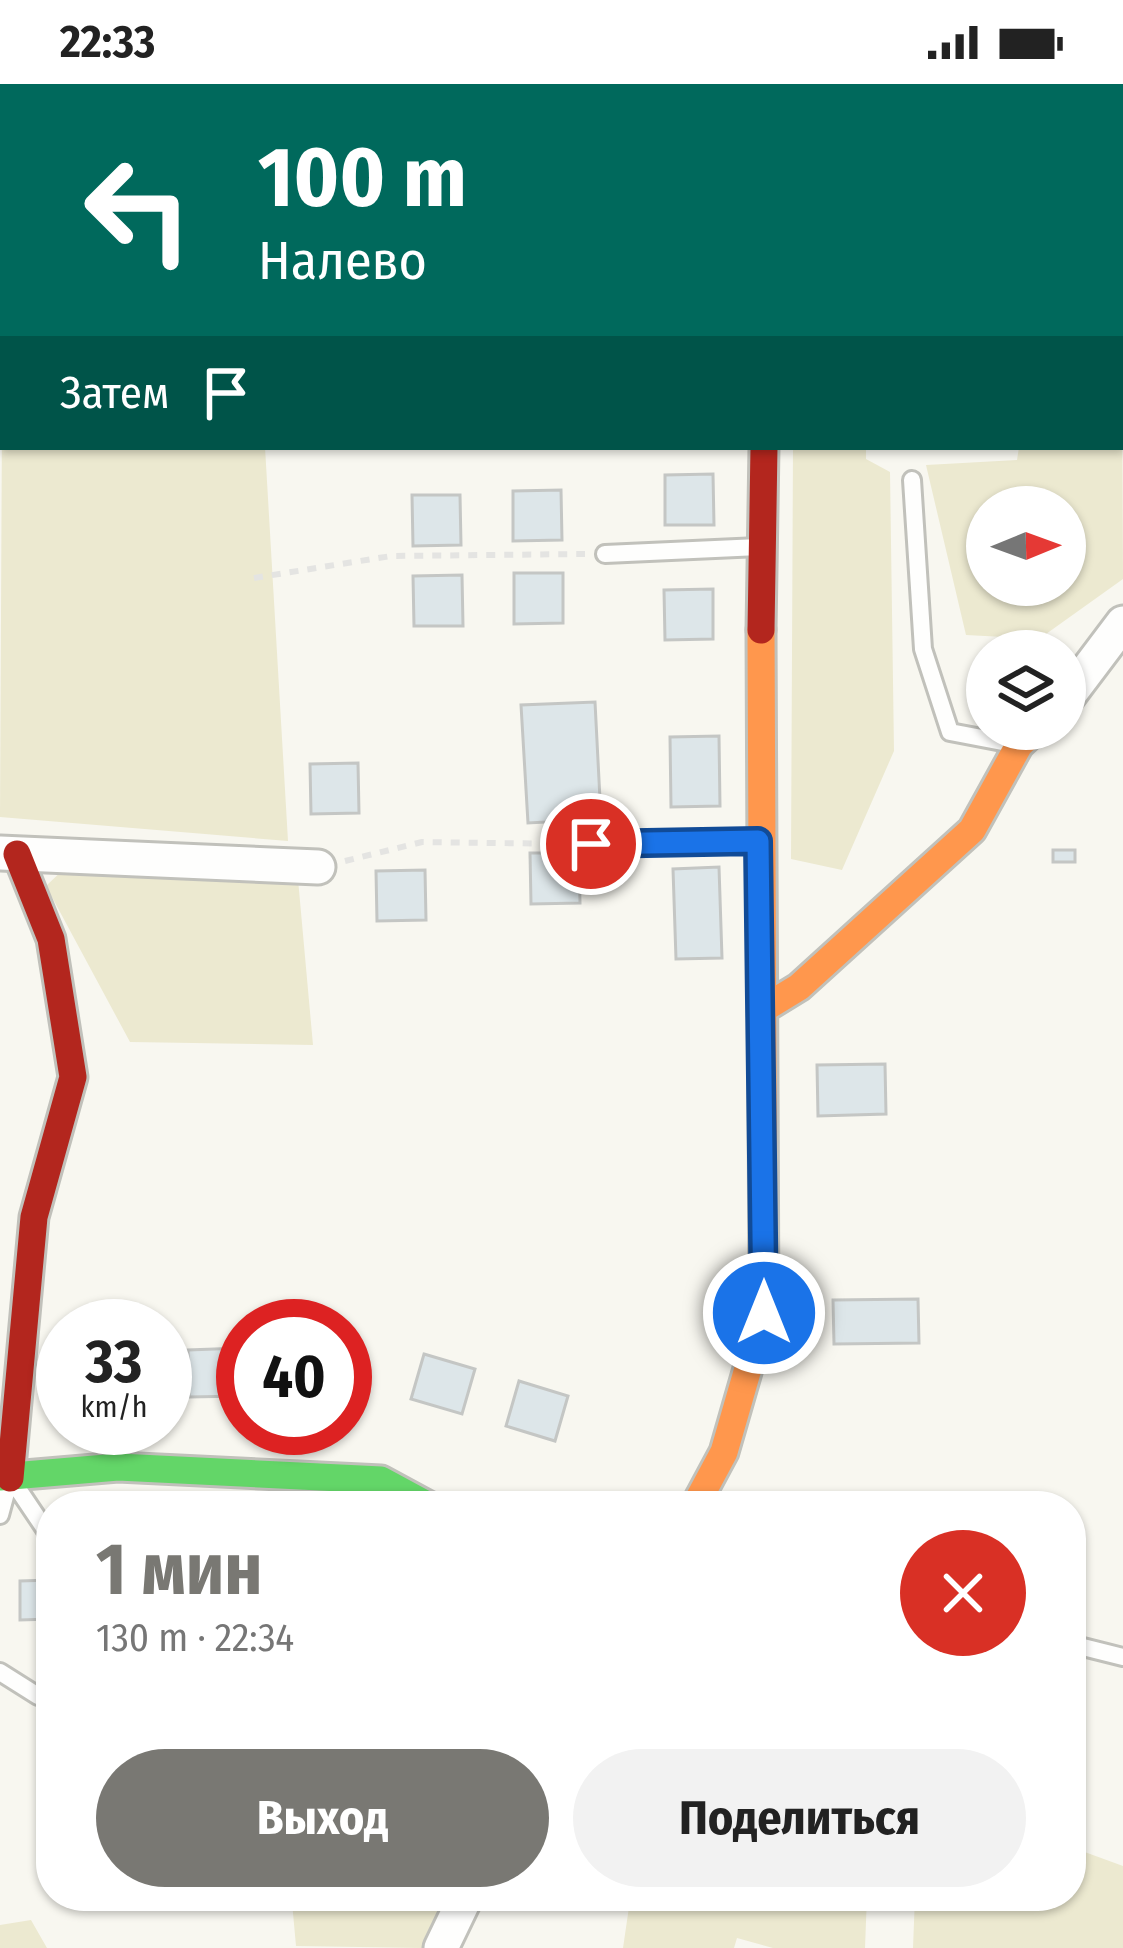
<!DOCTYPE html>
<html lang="ru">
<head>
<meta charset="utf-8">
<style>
	:root { --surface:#fff; --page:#f2f2f2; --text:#222; --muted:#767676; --accent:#797873 }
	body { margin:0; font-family:"Fira Sans Condensed",sans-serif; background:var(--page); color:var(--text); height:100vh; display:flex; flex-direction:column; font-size:45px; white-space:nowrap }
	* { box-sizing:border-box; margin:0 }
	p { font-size:39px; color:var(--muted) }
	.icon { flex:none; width:66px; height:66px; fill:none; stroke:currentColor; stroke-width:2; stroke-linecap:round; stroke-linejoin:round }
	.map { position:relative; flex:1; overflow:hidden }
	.details { position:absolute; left:36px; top:1407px; width:1050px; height:420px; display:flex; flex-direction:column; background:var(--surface); border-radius:48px; box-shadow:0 3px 9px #0004 }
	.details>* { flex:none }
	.guide { position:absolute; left:0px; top:0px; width:1125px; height:366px; box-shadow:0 3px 9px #0004; background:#00695c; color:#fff; overflow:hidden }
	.needle { width:78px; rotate:89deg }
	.buttons { position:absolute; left:966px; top:402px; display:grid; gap:24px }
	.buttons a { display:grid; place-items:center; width:120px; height:120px; border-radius:50%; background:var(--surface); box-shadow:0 3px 9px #0004; font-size:60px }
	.speed { position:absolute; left:36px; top:1215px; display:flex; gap:24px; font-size:60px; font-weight:700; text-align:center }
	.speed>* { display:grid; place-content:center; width:156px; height:156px; border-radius:50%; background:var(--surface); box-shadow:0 3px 9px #0004; line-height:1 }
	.speed small { font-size:30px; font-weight:400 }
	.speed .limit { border:18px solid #d22; background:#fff; color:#111 }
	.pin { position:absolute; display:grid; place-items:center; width:102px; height:102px; color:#fff; margin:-51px; border:6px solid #fff; border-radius:50%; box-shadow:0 3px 12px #0007 }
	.me { position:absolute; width:132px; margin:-66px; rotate:0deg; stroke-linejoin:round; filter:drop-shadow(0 0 9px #0008) }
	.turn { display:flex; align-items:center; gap:42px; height:252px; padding:0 60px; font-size:54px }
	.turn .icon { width:156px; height:156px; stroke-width:2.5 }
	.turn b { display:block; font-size:84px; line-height:102px }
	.then { display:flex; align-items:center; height:114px; padding:0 60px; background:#0003; gap:24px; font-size:45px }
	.round { display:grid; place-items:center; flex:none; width:126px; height:126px; border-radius:63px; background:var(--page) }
	.overview { display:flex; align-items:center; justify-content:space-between; height:204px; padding:0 60px }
	h1 { font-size:72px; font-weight:700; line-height:90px; color:var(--accent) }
	.action { display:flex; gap:24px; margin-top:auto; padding:24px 60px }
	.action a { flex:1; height:138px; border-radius:72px; background:var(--accent); color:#fff; font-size:48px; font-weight:700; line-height:138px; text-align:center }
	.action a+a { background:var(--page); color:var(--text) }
	.status { display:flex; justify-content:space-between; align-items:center; height:84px; padding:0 60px; background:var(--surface); direction:ltr }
	.status svg { height:33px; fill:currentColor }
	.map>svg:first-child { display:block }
	.green { fill:#ece9d0; fill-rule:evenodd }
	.building { fill:#dde6e9; stroke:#c4c6c4; stroke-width:3 }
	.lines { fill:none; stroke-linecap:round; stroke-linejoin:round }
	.lane-casing { stroke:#c1c1bb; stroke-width:22 }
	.street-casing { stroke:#c1c1bb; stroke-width:39 }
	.fast-casing { stroke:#c1c1bb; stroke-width:33 }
	.slow-casing { stroke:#c1c1bb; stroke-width:33 }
	.jam-casing { stroke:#c1c1bb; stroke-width:33 }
	.path { stroke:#e4e4e2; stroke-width:6; stroke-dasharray:9 9; stroke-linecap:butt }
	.lane { stroke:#fefefd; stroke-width:16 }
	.street { stroke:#fefefd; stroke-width:33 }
	.fast { stroke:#63d668; stroke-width:27 }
	.slow { stroke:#ff974d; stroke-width:27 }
	.jam { stroke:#b3261e; stroke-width:27 }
	.route-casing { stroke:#114b97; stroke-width:30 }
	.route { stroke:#1a73e8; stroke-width:21 }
</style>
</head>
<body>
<div class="status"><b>22:33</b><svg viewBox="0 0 49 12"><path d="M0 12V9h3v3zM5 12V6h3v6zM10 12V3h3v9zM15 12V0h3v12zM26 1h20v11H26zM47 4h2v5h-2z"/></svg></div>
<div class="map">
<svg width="1123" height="1864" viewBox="0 0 1123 1864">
	<rect width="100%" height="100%" fill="#f8f7f0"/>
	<path class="green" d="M3 127V363H265L288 757 0 733Z
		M1122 289 1123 495 1039 555 966 551 926 381 1017 376 1019 363H1122ZM1065 423V501H987V423Z
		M793 363H866V375L890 388 894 667 842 786 791 775Z
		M67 782 297 784 313 961 130 958 46 802Z
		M1071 1763 1123 1782V1864H913L915 1812H1071Z
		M354 1812H445L423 1864 296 1862 292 1818Z
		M598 1812H867L865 1864H773L737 1854 734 1864H623L629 1823Z
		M31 1836 47 1864H0V1841Z"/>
	<path class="building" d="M713 390 714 441H665V391Z
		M561 406 562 456 513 457V407Z
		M412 411H460L461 461 413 462Z
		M514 489H563V539L514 540Z
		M462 491 463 542H414L413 492Z
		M713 505V555L665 556 664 506Z
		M595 618 601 735 528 739 521 621Z
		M719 652 720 722 671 723 670 653Z
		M358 679 359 729 311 730 310 680Z
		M1053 766H1075V778H1053Z
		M530 769H579L580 819 531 820Z
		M719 783 722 874 676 875 673 785Z
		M425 786 426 836 377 837 376 787Z
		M885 980 886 1030 818 1032 817 981Z
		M918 1215 919 1259 834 1260 833 1216Z
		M360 1259 361 1307H345V1260Z
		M241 1264 243 1312 189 1313 188 1266Z
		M45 1267H63V1314L46 1315Z
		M424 1270 475 1285 462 1330 411 1315Z
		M519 1297 568 1312 555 1357 506 1342Z
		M51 1496V1535L20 1536V1497Z"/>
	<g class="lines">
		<g class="lane-casing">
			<path id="lane" d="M0 8H3
				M912 396 923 565 950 648 1018 661
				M605 470 759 463
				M591 760 757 757
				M14 1399 51 1454
				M0 1431 10 1394
				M1071 1560 1123 1573
				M0 1588 38 1612H51"/>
		</g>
		<g class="street-casing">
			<path id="street" d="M1122 164H1123
				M1065 616 1123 539
				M0 769 318 783
				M441 1864 466 1812"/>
		</g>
		<g class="fast-casing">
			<path id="fast" d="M0 1393 118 1383 381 1396 429 1422"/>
		</g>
		<g class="slow-casing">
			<path id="slow" d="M763 925 799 903 972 746 1019 661 1036 645
				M695 1422 724 1368 764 1229 761 546"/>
		</g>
		<g class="jam-casing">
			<path id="jam" d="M761 546 764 363
				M10 1394 34 1133 73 993 51 855 17 770"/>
		</g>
		<path class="path" d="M254 494 391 472 585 470
			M345 777 422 758 569 760"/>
		<use href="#lane" class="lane"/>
		<use href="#street" class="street"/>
		<use href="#fast" class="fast"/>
		<use href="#slow" class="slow"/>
		<use href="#jam" class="jam"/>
	</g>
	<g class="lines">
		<g class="route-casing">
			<path id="route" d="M591 760 758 757 764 1229"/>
		</g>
		<use href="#route" class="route"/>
	</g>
</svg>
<div class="buttons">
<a><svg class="needle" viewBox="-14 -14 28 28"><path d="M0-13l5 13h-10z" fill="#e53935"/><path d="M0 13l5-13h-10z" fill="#767676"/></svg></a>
<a><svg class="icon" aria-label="layers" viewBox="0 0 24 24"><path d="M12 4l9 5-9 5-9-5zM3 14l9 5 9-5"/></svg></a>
</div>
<div class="speed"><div>33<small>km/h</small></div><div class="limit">40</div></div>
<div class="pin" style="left:591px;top:760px;background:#d93025"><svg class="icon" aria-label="arrive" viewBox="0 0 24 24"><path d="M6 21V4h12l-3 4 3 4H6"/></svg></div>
<svg class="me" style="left:764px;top:1229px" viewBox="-20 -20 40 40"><circle r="17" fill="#1a73e8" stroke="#fff" stroke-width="3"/><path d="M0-11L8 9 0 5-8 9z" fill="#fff"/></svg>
<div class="guide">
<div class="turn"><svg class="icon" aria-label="left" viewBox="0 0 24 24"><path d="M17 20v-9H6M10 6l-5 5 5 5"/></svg><div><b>100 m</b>Налево</div></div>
<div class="then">Затем<svg class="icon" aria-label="arrive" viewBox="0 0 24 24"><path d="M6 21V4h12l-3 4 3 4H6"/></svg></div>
</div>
<section class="details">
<div class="overview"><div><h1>1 мин</h1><p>130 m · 22:34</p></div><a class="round" style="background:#d93025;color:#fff"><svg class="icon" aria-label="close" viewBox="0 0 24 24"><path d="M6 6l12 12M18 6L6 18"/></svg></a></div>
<div class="action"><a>Выход</a><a>Поделиться</a></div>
</section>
</div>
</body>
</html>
